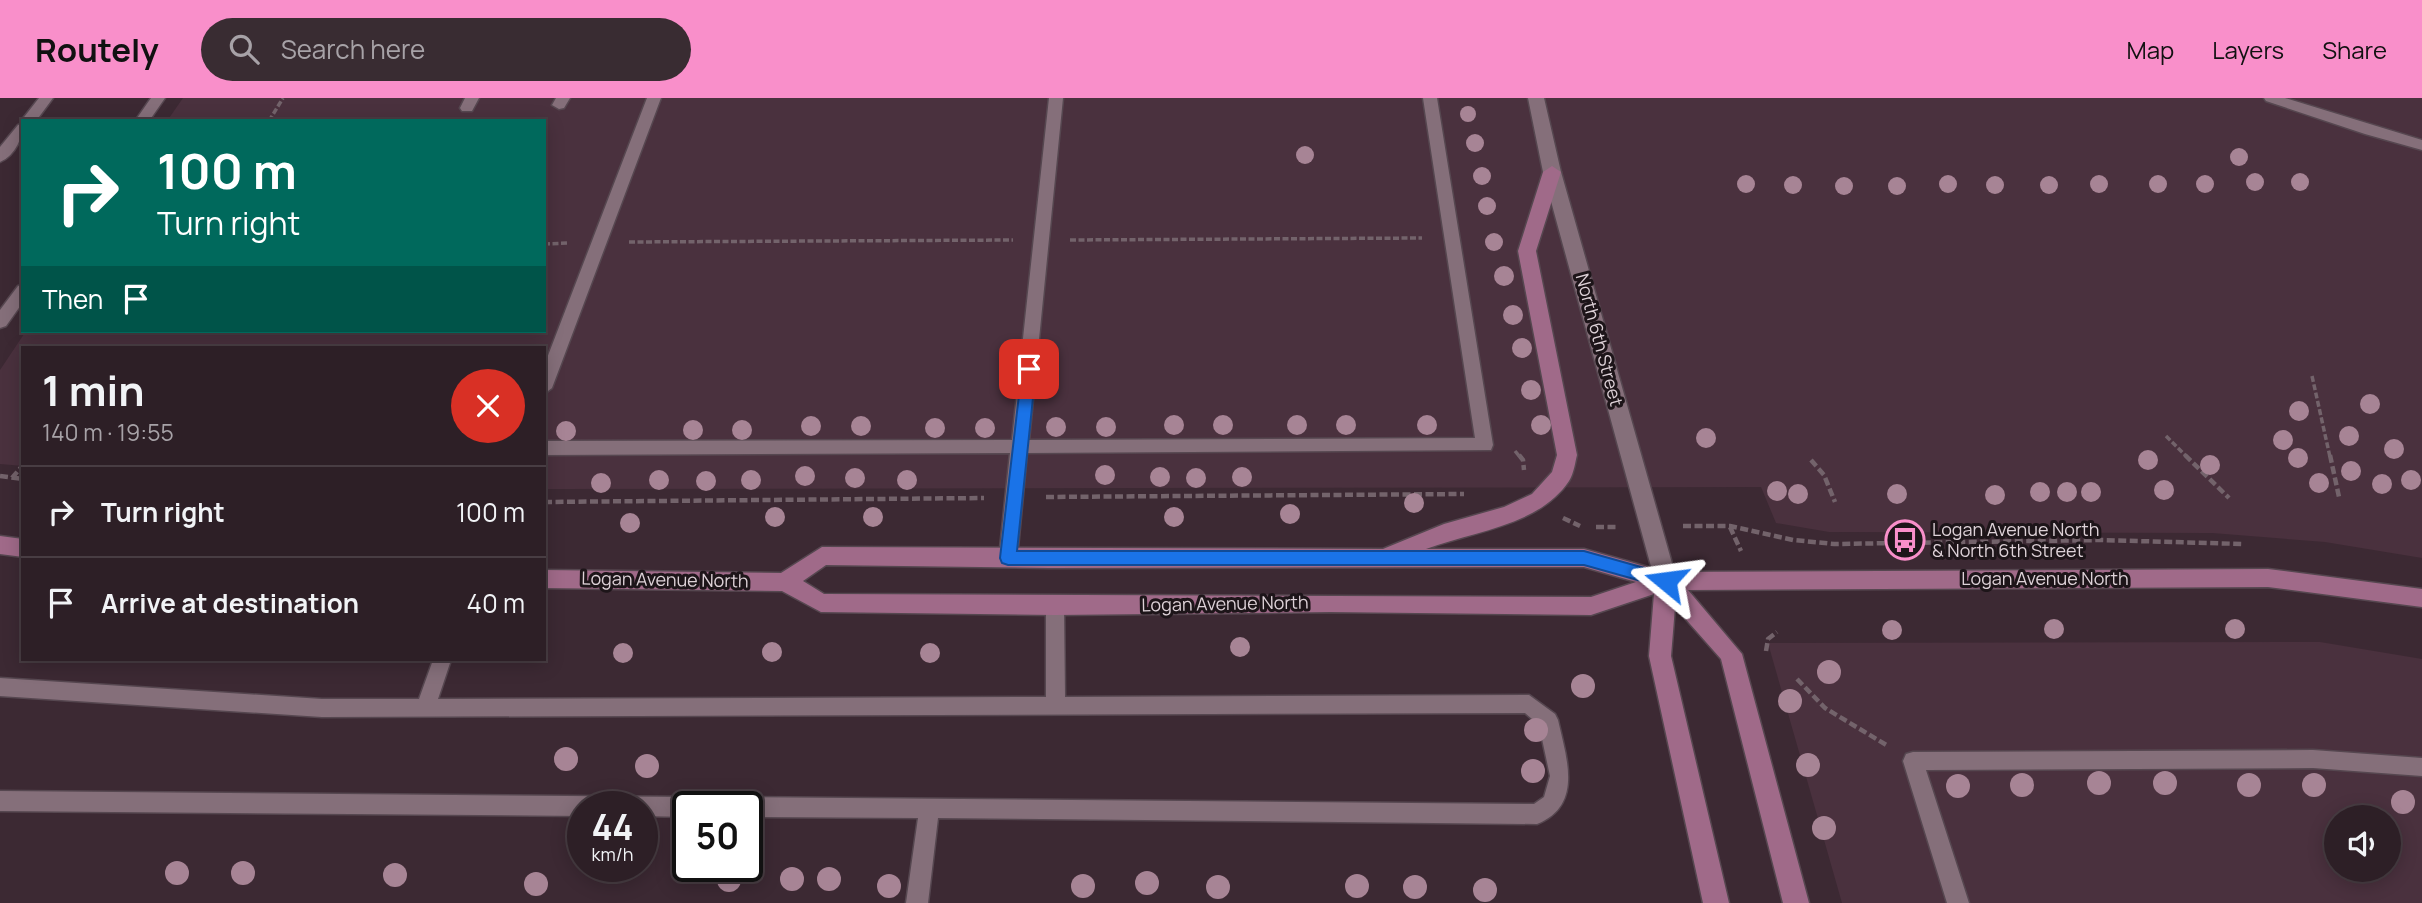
<!DOCTYPE html>
<html lang="en">
<head>
<meta charset="utf-8">
<style>
	:root { --surface:#2d1f26; --page:#392c32; --text:#f1f3f6; --muted:#a7a2a7; --line:#483d43; --accent:#f98fca }
	body { margin:0; font-family:Manrope,sans-serif; background:var(--page); color:var(--text); height:100vh; display:flex; flex-direction:column; font-size:26px; white-space:nowrap }
	* { box-sizing:border-box; margin:0 }
	p { font-size:23px; color:var(--muted) }
	.icon { flex:none; width:38px; height:38px; fill:none; stroke:currentColor; stroke-width:2; stroke-linecap:round; stroke-linejoin:round }
	.map { position:relative; flex:1; overflow:hidden }
	.sheet { position:absolute; left:21px; top:248px; width:525px; height:315px; display:flex; flex-direction:column; background:var(--surface); border-radius:0px; box-shadow:0 4px 18px #0003,0 0 0 2px var(--line) }
	.sheet>* { flex:none }
	.hud { position:absolute; left:21px; top:21px; width:525px; height:214px; border-radius:0px; box-shadow:0 4px 18px #0003,0 0 0 2px var(--line); background:#00695c; color:#fff; overflow:hidden }
	.controls { position:absolute; left:2324px; top:707px; display:grid; gap:14px }
	.controls a { display:grid; place-items:center; width:77px; height:77px; border-radius:50%; background:var(--surface); box-shadow:0 4px 18px #0003,0 0 0 2px var(--line); font-size:35px }
	.speed { position:absolute; left:567px; top:693px; display:flex; gap:14px; font-size:35px; font-weight:700; text-align:center }
	.speed>* { display:grid; place-content:center; width:91px; height:91px; border-radius:50%; background:var(--surface); box-shadow:0 4px 18px #0003,0 0 0 2px var(--line); line-height:1 }
	.speed small { font-size:18px; font-weight:400 }
	.speed .limit { border:4px solid #111; border-radius:10px; background:#fff; color:#111 }
	.pin { position:absolute; display:grid; place-items:center; width:60px; height:60px; color:#fff; margin:-30px; border-radius:14px; box-shadow:0 4px 10px #0006 }
	.me { position:absolute; width:77px; margin:-38px; rotate:286deg; stroke-linejoin:round; filter:drop-shadow(0 0 5px #0008) }
	.turn { display:flex; align-items:center; gap:24px; height:147px; padding:0 21px; font-size:32px }
	.turn .icon { width:91px; height:91px; stroke-width:2.5 }
	.turn b { display:block; font-size:49px; line-height:60px }
	.then { display:flex; align-items:center; height:66px; padding:0 21px; background:#0003; gap:14px; font-size:26px }
	.round { display:grid; place-items:center; flex:none; width:74px; height:74px; border-radius:37px; background:var(--page) }
	.head { display:flex; align-items:center; justify-content:space-between; height:119px; padding:0 21px }
	h1 { font-size:42px; font-weight:700; line-height:52px }
	ul { padding:0; list-style:none }
	li { display:flex; align-items:center; gap:21px; height:91px; padding:0 21px; border-top:2px solid var(--line) }
	li div { flex:1 }
	li b { display:block; font-size:26px }
	li em { font-style:normal }
	header { display:flex; align-items:center; gap:42px; box-sizing:border-box; height:98px; padding:0 35px; background:var(--accent); color:#111 }
	header strong { font-size:33px }
	nav { display:flex; gap:38px; margin-inline-start:auto; font-size:24px }
	.search { width:490px; height:63px; background:var(--page); display:flex; align-items:center; gap:18px; box-sizing:border-box; padding:0 24px; border-radius:38px; color:var(--muted); font-size:26px }
	.map>svg:first-child { display:block }
	.built { fill:#4a313e; fill-rule:evenodd }
	.lines { fill:none; stroke-linecap:round; stroke-linejoin:round }
	.lane-casing { stroke:#564750; stroke-width:3 }
	.street-casing { stroke:#564750; stroke-width:3 }
	.secondary-casing { stroke:#564750; stroke-width:3 }
	.path-far1 { stroke:#73636b; stroke-width:3.5; stroke-dasharray:6 2.5; stroke-linecap:butt }
	.path { stroke:#73636b; stroke-width:4.5; stroke-dasharray:8 3.5; stroke-linecap:butt }
	.lane { fill:#856f7a; fill-rule:evenodd }
	.street { fill:#856f7a; fill-rule:evenodd }
	.secondary { fill:#a06a89; fill-rule:evenodd }
	.tree { fill:#a78495 }
	.route { fill:#1a73e8; stroke:#114b97; stroke-width:2 }
	.labels { text-anchor:middle; stroke-width:6; stroke-linejoin:round; paint-order:stroke }
	.street-label { font-size:18px; fill:#ddd1d7; stroke:#1d1519 }
	.poi-label { font-size:18px; fill:#ddd1d7; stroke:#1d1519; text-anchor:start }
</style>
</head>
<body>
<header>
<strong>Routely</strong>
<div class="search"><svg class="icon" aria-label="search" viewBox="0 0 24 24"><circle cx="10" cy="10" r="6"/><path d="M15 15l6 6"/></svg>Search here</div>
<nav><a>Map</a><a>Layers</a><a>Share</a></nav>
</header>
<div class="map">
<svg width="2422" height="805" viewBox="0 0 2422 805">
	<rect width="100%" height="100%" fill="#3c2933"/>
	<path class="built" d="M183 0H2422V460L2325 444 2212 435 1829 434 1776 425 1761 389 544 391V250H23V368L0 366V272L26 233H544V23H167Z
		M2320 544 2422 561V805H1842L1768 545ZM2336 719H2389V772H2336Z"/>
	<g class="lines">
		<g class="lane-casing">
			<path id="lane" d="M39 0H53L36 23H23C23 39 16 57 0 64V49L18 27 23 26 21 23Z
				M151 0H165L149 23H135Z
				M465 0H479L472 13H462L460 10Z
				M556 0H570L564 10 559 11 552 7Z
				M647 0H661L552 290 544 296V268Z
				M1049 0H1063L1029 342 1475 340 1423 0H1437L1493 347 1491 352 1027 355 1017 460 1014 465 1008 468 1002 465 999 460 1010 355 544 357V343L1012 342Z
				M2264 0H2285L2422 42V52L2365 36 2266 3Z
				M23 187V204L6 228 0 230V212L18 188Z
				M1055 500 1062 502 1064 508 1065 599 1529 597 1555 616 1558 622C1566 659 1584 707 1537 726L938 720 928 805H906L918 720 747 719V709H737L740 702 747 699 1534 706 1544 699 1550 678 1539 627 1525 615 322 619 0 598V580L322 601H419L433 562H451L438 601 1046 599V508L1048 502Z
				M2313 652 2422 660V678L2313 670 1926 672 1969 805H1947L1903 663 1906 656 1913 654Z
				M0 693 688 699 695 702 698 709H688V719L642 718V709H583V718L0 713Z"/>
		</g>
		<g class="street-casing">
			<path id="street" d="M1528 0H1544L1561 74 1677 483 1674 490 1666 492 1658 490 1655 483 1543 74Z"/>
		</g>
		<g class="secondary-casing">
			<path id="secondary" d="M1552 68 1561 74 1536 153 1577 357C1575 365 1574 375 1569 383 1539 428 1473 433 1426 451H1584L1666 474 2268 471 2422 491V509L2268 489 1688 492 1742 556 1809 805H1783L1721 561 1675 509 1671 558 1729 805H1703L1649 558 1654 496 1591 517 1330 514 1055 517 821 514 782 493 544 490V472L781 475 822 449 1383 451 1444 426 1504 409 1532 396 1552 374 1557 357 1518 153 1543 74ZM826 467 1049 470 1584 469 1636 484 1591 499 824 496 803 483Z
				M0 438 23 441V459L0 456Z"/>
		</g>
		<path class="path-far1" d="M269 23 283 0
			M325 23H341
			M1070 142 1422 140
			M629 144 1013 142
			M544 146 568 145
			M2312 278 2330 359
			M2166 338 2187 359
			M1515 353 1520 359"/>
		<path class="path" d="M1519 357 1523 362 1524 372
			M2185 357 2229 400
			M2330 357 2339 399
			M1811 362 1824 377 1835 404
			M0 378 23 381
			M12 380 23 367
			M1046 399 1464 396
			M544 404 984 400
			M1563 420 1580 428
			M1683 428H1730L1793 442 1834 446 2101 442 2243 446
			M1596 429H1619
			M1730 429 1741 453
			M1766 553 1768 541 1777 534
			M1797 581 1825 610 1888 648"/>
		<use href="#lane" class="lane"/>
		<use href="#street" class="street"/>
		<use href="#secondary" class="secondary"/>
	</g>
	<g class="tree">
		<circle cx="1468" cy="16" r="8"/>
		<circle cx="1475" cy="45" r="9"/>
		<circle cx="1305" cy="57" r="9"/>
		<circle cx="2239" cy="59" r="9"/>
		<circle cx="1482" cy="78" r="9"/>
		<circle cx="2255" cy="84" r="9"/>
		<circle cx="2300" cy="84" r="9"/>
		<circle cx="1746" cy="86" r="9"/>
		<circle cx="1948" cy="86" r="9"/>
		<circle cx="2099" cy="86" r="9"/>
		<circle cx="2158" cy="86" r="9"/>
		<circle cx="2205" cy="86" r="9"/>
		<circle cx="1793" cy="87" r="9"/>
		<circle cx="1995" cy="87" r="9"/>
		<circle cx="2049" cy="87" r="9"/>
		<circle cx="1844" cy="88" r="9"/>
		<circle cx="1897" cy="88" r="9"/>
		<circle cx="1487" cy="108" r="9"/>
		<circle cx="1494" cy="144" r="9"/>
		<circle cx="1504" cy="178" r="10"/>
		<circle cx="1513" cy="217" r="10"/>
		<circle cx="1522" cy="250" r="10"/>
		<circle cx="1531" cy="292" r="10"/>
		<circle cx="2370" cy="306" r="10"/>
		<circle cx="2299" cy="313" r="10"/>
		<circle cx="1174" cy="327" r="10"/>
		<circle cx="1223" cy="327" r="10"/>
		<circle cx="1297" cy="327" r="10"/>
		<circle cx="1346" cy="327" r="10"/>
		<circle cx="1427" cy="327" r="10"/>
		<circle cx="1541" cy="327" r="10"/>
		<circle cx="811" cy="328" r="10"/>
		<circle cx="861" cy="328" r="10"/>
		<circle cx="1056" cy="329" r="10"/>
		<circle cx="1106" cy="329" r="10"/>
		<circle cx="935" cy="330" r="10"/>
		<circle cx="985" cy="330" r="10"/>
		<circle cx="693" cy="332" r="10"/>
		<circle cx="742" cy="332" r="10"/>
		<circle cx="566" cy="333" r="10"/>
		<circle cx="2349" cy="338" r="10"/>
		<circle cx="1706" cy="340" r="10"/>
		<circle cx="2283" cy="342" r="10"/>
		<circle cx="2394" cy="351" r="10"/>
		<circle cx="2298" cy="360" r="10"/>
		<circle cx="2148" cy="362" r="10"/>
		<circle cx="2210" cy="367" r="10"/>
		<circle cx="2351" cy="373" r="10"/>
		<circle cx="1105" cy="377" r="10"/>
		<circle cx="805" cy="378" r="10"/>
		<circle cx="1160" cy="379" r="10"/>
		<circle cx="1242" cy="379" r="10"/>
		<circle cx="855" cy="380" r="10"/>
		<circle cx="1196" cy="380" r="10"/>
		<circle cx="659" cy="382" r="10"/>
		<circle cx="751" cy="382" r="10"/>
		<circle cx="907" cy="382" r="10"/>
		<circle cx="2411" cy="382" r="10"/>
		<circle cx="706" cy="383" r="10"/>
		<circle cx="601" cy="385" r="10"/>
		<circle cx="2319" cy="385" r="10"/>
		<circle cx="2382" cy="386" r="10"/>
		<circle cx="2164" cy="392" r="10"/>
		<circle cx="1777" cy="393" r="10"/>
		<circle cx="2040" cy="394" r="10"/>
		<circle cx="2067" cy="394" r="10"/>
		<circle cx="2091" cy="394" r="10"/>
		<circle cx="1798" cy="396" r="10"/>
		<circle cx="1897" cy="396" r="10"/>
		<circle cx="1995" cy="397" r="10"/>
		<circle cx="1414" cy="405" r="10"/>
		<circle cx="1290" cy="416" r="10"/>
		<circle cx="775" cy="419" r="10"/>
		<circle cx="873" cy="419" r="10"/>
		<circle cx="1174" cy="419" r="10"/>
		<circle cx="630" cy="425" r="10"/>
		<circle cx="2054" cy="531" r="10"/>
		<circle cx="2235" cy="531" r="10"/>
		<circle cx="1892" cy="532" r="10"/>
		<circle cx="1240" cy="549" r="10"/>
		<circle cx="772" cy="554" r="10"/>
		<circle cx="623" cy="555" r="10"/>
		<circle cx="930" cy="555" r="10"/>
		<circle cx="1829" cy="574" r="12"/>
		<circle cx="1583" cy="588" r="12"/>
		<circle cx="1790" cy="603" r="12"/>
		<circle cx="1536" cy="632" r="12"/>
		<circle cx="566" cy="661" r="12"/>
		<circle cx="1808" cy="667" r="12"/>
		<circle cx="647" cy="668" r="12"/>
		<circle cx="1533" cy="673" r="12"/>
		<circle cx="2099" cy="685" r="12"/>
		<circle cx="2165" cy="685" r="12"/>
		<circle cx="2022" cy="687" r="12"/>
		<circle cx="2249" cy="687" r="12"/>
		<circle cx="2314" cy="687" r="12"/>
		<circle cx="1958" cy="688" r="12"/>
		<circle cx="2403" cy="704" r="12"/>
		<circle cx="1824" cy="730" r="12"/>
		<circle cx="177" cy="775" r="12"/>
		<circle cx="243" cy="775" r="12"/>
		<circle cx="395" cy="777" r="12"/>
		<circle cx="792" cy="781" r="12"/>
		<circle cx="829" cy="781" r="12"/>
		<circle cx="729" cy="782" r="12"/>
		<circle cx="1147" cy="785" r="12"/>
		<circle cx="536" cy="786" r="12"/>
		<circle cx="889" cy="788" r="12"/>
		<circle cx="1083" cy="788" r="12"/>
		<circle cx="1357" cy="788" r="12"/>
		<circle cx="1218" cy="789" r="12"/>
		<circle cx="1415" cy="789" r="12"/>
		<circle cx="1485" cy="792" r="12"/>
	</g>
	<path class="route" d="M1029 266 1036 271 1017 453H1584L1666 476 1672 478 1674 483 1672 488 1666 490 1584 467H1008L1002 465 1000 460 1022 271Z"/>
	<defs>
		<g id="bus-ring" transform="scale(2.0125)"><circle r="9.5" fill="#1d1519" stroke="#f98fca" stroke-width="1.5"/><path d="M-5-6H5V4H4V6H2V4H-2V6H-4V4H-5ZM-3.5-4V0h7V-4ZM-3.5 1.2v1.5H-2V1.2ZM2 1.2v1.5H3.5V1.2Z" fill="#f98fca"/></g>
	</defs>
	<g fill-rule="evenodd">
		<use href="#bus-ring" x="1905" y="442"/>
	</g>
	<g class="labels">
		<g class="street-label">
			<text transform="translate(1599 242) rotate(75)" y="6">North 6th Street</text>
			<text x="2045" y="487">Logan Avenue North</text>
			<text transform="translate(665 482) rotate(1)" y="6">Logan Avenue North</text>
			<text transform="translate(1225 506) rotate(-1)" y="6">Logan Avenue North</text>
		</g>
		<g class="poi-label">
			<text x="1932" y="438">Logan Avenue North<tspan x="1932" dy="21">&amp; North 6th Street</tspan></text>
		</g>
	</g>
</svg>
<div class="controls">
<a><svg class="icon" aria-label="sound" viewBox="0 0 24 24"><path d="M4 9h4l5-4v14l-5-4H4zM17 9q2 3 0 6"/></svg></a>
</div>
<div class="speed"><div>44<small>km/h</small></div><div class="limit">50</div></div>
<div class="pin" style="left:1029px;top:271px;background:#d93025"><svg class="icon" aria-label="arrive" viewBox="0 0 24 24"><path d="M6 21V4h12l-3 4 3 4H6"/></svg></div>
<svg class="me" style="left:1666px;top:483px" viewBox="-20 -20 40 40"><path d="M0-17L14 15 0 8-14 15z" fill="#1a73e8" stroke="#fff" stroke-width="4"/></svg>
<div class="hud">
<div class="turn"><svg class="icon" aria-label="right" viewBox="0 0 24 24"><path d="M7 20v-9h11M14 6l5 5-5 5"/></svg><div><b>100 m</b>Turn right</div></div>
<div class="then">Then<svg class="icon" aria-label="arrive" viewBox="0 0 24 24"><path d="M6 21V4h12l-3 4 3 4H6"/></svg></div>
</div>
<section class="sheet">
<div class="head"><div><h1>1 min</h1><p>140 m · 19:55</p></div><a class="round" style="background:#d93025;color:#fff"><svg class="icon" aria-label="close" viewBox="0 0 24 24"><path d="M6 6l12 12M18 6L6 18"/></svg></a></div>
<ul>
<li><svg class="icon" aria-label="right" viewBox="0 0 24 24"><path d="M7 20v-9h11M14 6l5 5-5 5"/></svg><div><b>Turn right</b></div><em>100 m</em></li>
<li><svg class="icon" aria-label="arrive" viewBox="0 0 24 24"><path d="M6 21V4h12l-3 4 3 4H6"/></svg><div><b>Arrive at destination</b></div><em>40 m</em></li>
</ul>
</section>
</div>
</body>
</html>
